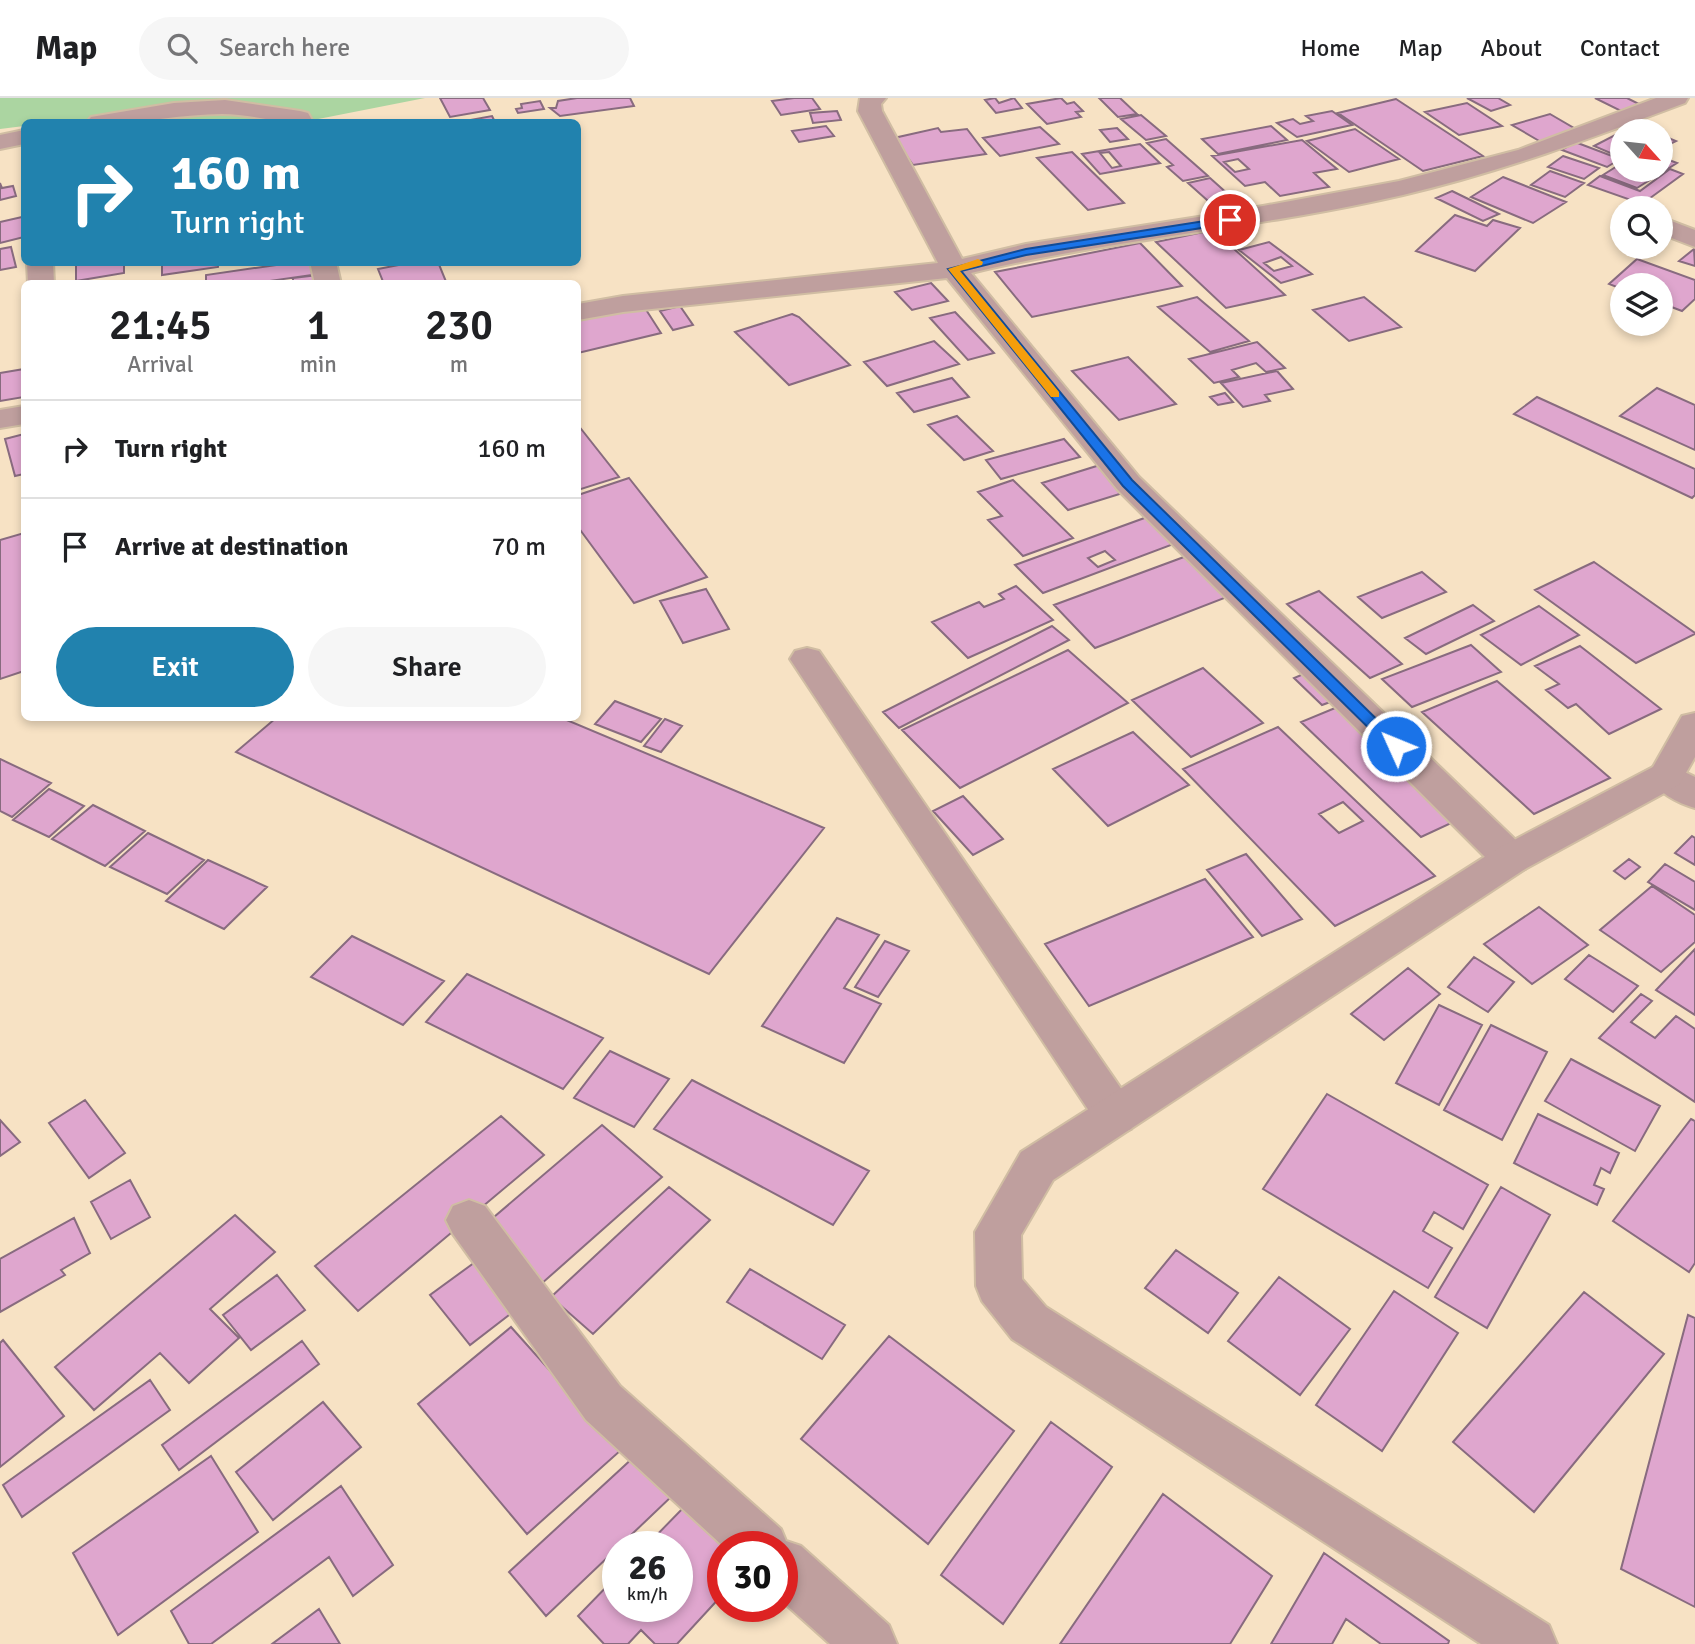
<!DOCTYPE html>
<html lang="en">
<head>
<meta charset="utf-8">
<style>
	:root { --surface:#fff; --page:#f6f6f6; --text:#202124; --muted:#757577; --line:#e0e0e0; --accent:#2182ae }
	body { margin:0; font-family:Signika,sans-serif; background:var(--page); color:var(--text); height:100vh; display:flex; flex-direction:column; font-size:26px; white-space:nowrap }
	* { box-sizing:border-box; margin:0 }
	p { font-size:23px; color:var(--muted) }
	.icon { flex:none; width:38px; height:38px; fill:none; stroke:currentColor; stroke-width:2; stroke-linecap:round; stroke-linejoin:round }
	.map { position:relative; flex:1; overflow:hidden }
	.panel { position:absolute; left:21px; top:182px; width:560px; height:441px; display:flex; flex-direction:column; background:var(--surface); border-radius:10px; box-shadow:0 4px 10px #0003 }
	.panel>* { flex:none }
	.banner { position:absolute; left:21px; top:21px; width:560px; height:147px; border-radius:10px; box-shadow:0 4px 10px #0003; background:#2182ae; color:#fff; overflow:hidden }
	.needle { width:46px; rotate:117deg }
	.fabs { position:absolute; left:1610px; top:21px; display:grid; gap:14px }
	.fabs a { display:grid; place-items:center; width:63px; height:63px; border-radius:50%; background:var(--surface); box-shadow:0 4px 10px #0003; font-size:35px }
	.speed { position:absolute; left:602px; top:1433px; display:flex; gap:14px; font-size:35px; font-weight:700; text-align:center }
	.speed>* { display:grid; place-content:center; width:91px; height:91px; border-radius:50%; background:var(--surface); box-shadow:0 4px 10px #0003; line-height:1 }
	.speed small { font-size:18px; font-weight:400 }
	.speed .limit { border:10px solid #d22; background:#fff; color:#111 }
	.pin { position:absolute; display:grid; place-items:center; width:60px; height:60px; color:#fff; margin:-30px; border:4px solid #fff; border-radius:50%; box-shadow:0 2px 7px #0007 }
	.me { position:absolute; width:77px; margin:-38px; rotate:314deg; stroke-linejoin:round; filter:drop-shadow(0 0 5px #0008) }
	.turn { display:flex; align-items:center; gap:24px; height:147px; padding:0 35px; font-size:32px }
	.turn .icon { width:91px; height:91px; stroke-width:2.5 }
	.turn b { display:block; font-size:49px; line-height:60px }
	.eta { display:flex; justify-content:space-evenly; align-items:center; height:119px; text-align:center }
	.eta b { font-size:42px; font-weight:600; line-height:49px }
	.action { display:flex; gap:14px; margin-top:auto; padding:14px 35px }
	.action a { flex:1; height:80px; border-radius:42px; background:var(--accent); color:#fff; font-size:28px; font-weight:600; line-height:80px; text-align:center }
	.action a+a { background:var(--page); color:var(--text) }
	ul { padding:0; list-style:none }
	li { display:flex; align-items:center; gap:21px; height:98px; padding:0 35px; border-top:2px solid var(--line) }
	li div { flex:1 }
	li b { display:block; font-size:26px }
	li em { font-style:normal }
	header { display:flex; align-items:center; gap:42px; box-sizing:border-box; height:98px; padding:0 35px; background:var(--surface); border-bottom:2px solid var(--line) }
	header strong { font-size:33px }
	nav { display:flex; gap:38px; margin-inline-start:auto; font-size:24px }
	.search { width:490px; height:63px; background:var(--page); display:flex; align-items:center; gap:18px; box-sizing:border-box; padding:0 24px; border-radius:38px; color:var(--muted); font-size:26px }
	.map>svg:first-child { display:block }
	.green { fill:#abd5a1 }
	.building { fill:#dfa6ce; stroke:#886b7f; stroke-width:2; fill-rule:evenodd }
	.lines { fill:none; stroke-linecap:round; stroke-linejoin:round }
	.minor-casing { stroke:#d0bda3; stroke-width:4 }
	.tertiary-casing { stroke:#d0bda3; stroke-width:4 }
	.minor { fill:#bf9f9e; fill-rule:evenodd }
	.tertiary { fill:#bf9f9e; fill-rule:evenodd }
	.route { fill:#1a73e8; stroke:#114b97; stroke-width:2 }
	.slow { fill:#f59e0b }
</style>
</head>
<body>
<header>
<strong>Map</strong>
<div class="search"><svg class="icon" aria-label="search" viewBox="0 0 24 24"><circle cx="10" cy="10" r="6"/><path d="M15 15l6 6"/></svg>Search here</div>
<nav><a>Home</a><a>Map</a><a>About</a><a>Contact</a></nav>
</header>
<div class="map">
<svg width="1695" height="1546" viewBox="0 0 1695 1546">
	<rect width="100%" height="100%" fill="#f7e2c4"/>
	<path class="green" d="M0 0H425L303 24H24V28L0 31Z"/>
	<path class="building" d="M440 0H483L490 12 450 19Z
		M577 0H630L634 8 560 18 550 10H556L558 3Z
		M794 0H812L820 11 781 17 772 3Z
		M995 0 999 5 1014 0 1022 10 996 15 985 2Z
		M1061 0 1067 6 1074 4 1083 13 1076 14 1081 19 1047 26 1027 6Z
		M1099 0H1120L1137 16 1118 19Z
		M1467 0H1498L1510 7 1491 13Z
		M1595 0H1627L1641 7 1621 13Z
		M1396 1 1483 58 1423 73 1338 15Z
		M540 3 544 11 518 15 516 11 522 10 521 6Z
		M1467 5 1502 28 1459 37 1425 14Z
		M837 13 841 22 813 25 810 15Z
		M1332 13 1352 27 1297 39 1277 25 1293 21 1300 26 1313 23 1306 18Z
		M1550 16 1579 33 1541 44 1512 27Z
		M1141 17 1166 38 1146 42 1121 21Z
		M492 18 495 24 465 23Z
		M1633 26 1652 33H1620Z
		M826 28 834 38 799 44 792 33Z
		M1271 28 1287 42 1218 56 1202 41Z
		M1040 29 1059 46 1000 58 983 40Z
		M938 30 941 34 967 31 986 56 913 67 894 40Z
		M1117 30 1128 41 1110 44 1100 32Z
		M1355 31 1399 61 1349 74 1307 43Z
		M1617 36 1622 38V60L1594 48Z
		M1661 37 1676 43 1662 50Z
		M1166 41 1208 78 1183 83 1167 69 1173 67 1147 45Z
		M1302 42 1337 71 1314 75 1329 89 1280 98 1265 84 1245 88 1212 58ZM1238 61 1249 71 1235 74 1224 64Z
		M1575 44 1620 61 1607 69 1562 52Z
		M1140 46 1160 65 1100 76 1082 56ZM1109 54 1121 68 1112 70 1100 55Z
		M1072 54 1124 105 1088 112 1037 60Z
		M1563 58 1599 70 1584 81 1548 69Z
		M1661 59 1677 65 1637 90 1603 77 1622 65V72H1661Z
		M1670 71 1683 76 1642 106 1588 87 1600 78 1640 93Z
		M1550 73 1584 85 1565 99 1531 87Z
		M1503 79 1566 104 1533 125 1471 99Z
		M1210 80 1239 106 1217 111 1188 85Z
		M0 85 2 90 13 88 16 98 0 102Z
		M1452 93 1499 116 1483 123 1436 100Z
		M1455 117 1487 128 1493 122 1520 130 1475 173 1416 153Z
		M22 119 24 139 0 145V124Z
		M1213 132 1285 197 1226 210 1156 144Z
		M1269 144 1312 176 1281 185 1239 152ZM1281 159 1292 168 1274 173 1264 165Z
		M1140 145 1182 188 1032 219 995 174Z
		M11 149 16 169 0 172V151Z
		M1694 151 1695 168 1679 163Z
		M1637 161 1695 182V201L1682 213 1661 205V187H1622V191L1609 186Z
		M76 164H124V175L76 183Z
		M162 164H218V169L162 177Z
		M297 164H311L312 177 248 186H206V177Z
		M414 164H438L447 186H384L378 171Z
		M318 177V184L293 186V180Z
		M931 185 948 203 912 212 895 194Z
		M1197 199 1249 243 1210 254 1158 209Z
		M1364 199 1401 229 1349 243 1313 212Z
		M643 207 661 235 578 255V222Z
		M680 208 693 227 673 232 660 213Z
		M955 214 994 255 968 262 930 220Z
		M792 216 799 219 850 267 789 287 735 234Z
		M934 243 959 266 887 288 864 264Z
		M1257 244 1285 270 1266 274 1256 265 1232 272 1239 279 1214 285 1189 261Z
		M1128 259 1176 306 1119 322 1072 273Z
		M24 271V299L0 303V275Z
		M1277 273 1293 291 1265 297 1270 303 1243 309 1221 285Z
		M952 280 969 299 914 314 897 295Z
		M1657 290 1695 307V352L1620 318Z
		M1225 295 1233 304 1218 307 1210 299Z
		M1537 299 1695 371V397L1692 400 1514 316Z
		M957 318 993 353 964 362 928 327Z
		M578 327 619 379 578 392Z
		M24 336V376L15 378 5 341Z
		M1064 341 1080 359 1001 381 986 362Z
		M1100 367 1126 394 1068 412 1042 385Z
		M629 380 707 479 634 505 578 429V397Z
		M1013 382 1073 440 1023 458 988 422 1002 418 978 394Z
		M1150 418 1179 444 1043 495 1015 467ZM1105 453 1115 462 1098 469 1088 460Z
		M24 435V573L0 581V442Z
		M1184 459 1227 499 1095 550 1054 507Z
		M1594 464 1695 535V536L1636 565 1535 492Z
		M1422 474 1446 494 1382 520 1358 499Z
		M1016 488 1053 522 968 560 932 524 979 504 984 509 1004 501 999 496Z
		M706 491 729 531 683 545 660 503Z
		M1319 493 1402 566 1370 580 1287 506Z
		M1473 507 1494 523 1426 556 1405 540Z
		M1539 508 1579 537 1521 567 1481 537Z
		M1052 528 1069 542 899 630 883 614Z
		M1471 547 1501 574 1412 609 1382 581Z
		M1580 548 1661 611 1609 636 1576 606 1568 610 1546 592 1559 586 1535 568Z
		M1068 552 1128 605 960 690 902 632Z
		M1203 570 1263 625 1191 659 1132 602Z
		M1313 572 1341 600 1322 607 1294 580Z
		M1497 583 1610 680 1534 716 1422 614Z
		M615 603 661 621 641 644 595 626Z
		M1340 608 1462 720 1421 739 1301 624Z
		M276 620H562L824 730 709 876 236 654Z
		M665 621 682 628 661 654 644 648Z
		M1278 629 1435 778 1335 828 1183 671ZM1343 704 1363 723 1339 735 1319 716Z
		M1133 634 1189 687 1108 728 1053 671Z
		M0 661 51 685 12 719 0 713Z
		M49 691 84 708 49 739 13 722Z
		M963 698 1003 741 973 757 933 713Z
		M93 707 145 733 105 768 52 741Z
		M148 735 204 762 167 796 110 769Z
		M1692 738 1695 740V767L1675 755Z
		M1246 756 1302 821 1262 838 1207 772Z
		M1629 761 1640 769 1625 781 1614 773Z
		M208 762 267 789 224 831 166 803Z
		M1665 766 1695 784V812L1648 784Z
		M1205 781 1253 839 1089 908 1045 846Z
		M1652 788 1695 817V844L1661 874 1600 832Z
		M1539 809 1588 847 1532 886 1484 846Z
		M837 820 879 837 844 890 881 906 844 965 762 928Z
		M352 838 444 883 403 927 311 879Z
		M885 843 909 853 878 899 855 889Z
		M1695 851V917L1656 892Z
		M1589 857 1638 888 1613 914 1565 881Z
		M1474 859 1514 884 1488 914 1448 889Z
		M1408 870 1440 896 1384 942 1351 916Z
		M467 876 603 940 563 991 426 924Z
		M1641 896 1652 903 1631 924 1655 940 1676 918 1695 931V1004L1599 940Z
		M1439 907 1482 927 1439 1007 1396 985Z
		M1491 927 1547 954 1502 1042 1444 1012Z
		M610 953 669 981 634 1029 574 1000Z
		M1571 961 1660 1008 1635 1053 1545 1003Z
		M692 982 869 1073 833 1127 654 1031Z
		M1327 996 1488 1087 1463 1131 1434 1114 1423 1133 1452 1150 1428 1190 1263 1091Z
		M85 1002 125 1055 89 1080 49 1025Z
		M1538 1016 1619 1055 1610 1075 1601 1070 1594 1087 1604 1091 1597 1107 1514 1065Z
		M501 1018 544 1057 358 1213 315 1168Z
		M1691 1021 1695 1023V1165L1689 1174 1613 1123Z
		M0 1022 20 1044 0 1058Z
		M602 1027 662 1079 540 1187 481 1130Z
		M130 1082 150 1119 111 1141 91 1104Z
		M669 1089 710 1122 593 1236 551 1199Z
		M1501 1089 1550 1117 1487 1230 1435 1199Z
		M235 1117 275 1154 210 1211 239 1240 189 1285 160 1255 94 1312 55 1269Z
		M74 1120 90 1155 61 1172 65 1177 0 1214V1161Z
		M1176 1152 1238 1195 1208 1235 1145 1190Z
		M482 1159 522 1207 470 1247 430 1197Z
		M750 1171 845 1227 822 1261 727 1204Z
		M277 1177 305 1212 251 1252 223 1217Z
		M1279 1179 1350 1231 1300 1297 1228 1243Z
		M1394 1193 1458 1235 1382 1353 1316 1307Z
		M1584 1194 1664 1256 1534 1414 1453 1344Z
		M1688 1217 1695 1220V1509L1621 1471Z
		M511 1229 621 1352 527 1436 418 1306Z
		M889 1238 1014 1333 928 1446 801 1341Z
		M3 1242 64 1318 0 1369V1245Z
		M302 1243 319 1266 179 1372 162 1347Z
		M150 1282 170 1312 22 1419 3 1387Z
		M323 1304 361 1349 273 1422 236 1374Z
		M1051 1324 1112 1369 1003 1526 941 1477Z
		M211 1358 258 1434 118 1537 73 1455Z
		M635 1358 672 1398 546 1518 509 1474Z
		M341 1388 393 1467 353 1498 329 1459 211 1546H189L171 1513Z
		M1163 1396 1272 1478 1230 1546H1060Z
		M689 1404 735 1449H723V1496L677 1546H655L641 1532 628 1546H604L578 1518 618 1477V1508H677V1449H645Z
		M1324 1455 1449 1543 1448 1546H1381L1346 1521 1332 1546H1271Z
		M319 1511 340 1546H272Z"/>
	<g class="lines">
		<g class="minor-casing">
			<path id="minor" d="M860 0H886L881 6 882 13 962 161 1026 146 1230 114 1399 83 1518 52 1656 0H1688L1685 5C1592 40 1501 74 1403 97 1261 130 1113 141 971 175L1139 379 1525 751 1530 761 1525 771 1511 775 1497 771 1117 391 947 180 623 214 578 222V206L623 198 938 165 858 13Z
				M225 2 300 13 308 15 313 24C283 27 252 16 222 16 177 16 132 28 87 24L91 19 174 5Z
				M24 32V46L0 51V37Z
				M1661 119 1695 132V149L1661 136Z
				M27 164H53L54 186H28Z
				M310 164H336L341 186H315Z
				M24 308V326L0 330V312Z
				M807 550 819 553 1131 1005 1138 1018 1131 1031 1116 1037 1101 1031 790 561 795 553Z
				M1666 665 1695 679V710C1677 705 1657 694 1648 678L1653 669Z
				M469 1102 485 1108 620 1288 781 1431 786 1443 801 1448 889 1527 897 1546H830L782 1503V1449H724L586 1322 453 1136 446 1122 453 1108Z"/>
		</g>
		<g class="tertiary-casing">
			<path id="tertiary" d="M1695 615V659L1679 687 1525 771 1053 1082 1021 1137 1022 1181 1046 1209 1549 1527 1557 1546H1481L1012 1241 982 1203 976 1188 975 1134 1021 1054 1497 751 1653 669 1682 618Z"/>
		</g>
		<use href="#minor" class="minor"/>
		<use href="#tertiary" class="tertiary"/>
	</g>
	<path class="route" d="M1230 119 1235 122 1234 125 1026 157 961 173 1132 382 1401 645V652H1391L1123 388 948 171 1026 151Z"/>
	<path class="slow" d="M978 161 983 164 982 167 960 173 1059 294V299H1051L948 171Z"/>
</svg>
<div class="fabs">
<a><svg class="needle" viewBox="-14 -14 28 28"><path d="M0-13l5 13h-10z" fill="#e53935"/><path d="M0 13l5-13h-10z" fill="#757577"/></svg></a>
<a><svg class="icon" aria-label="search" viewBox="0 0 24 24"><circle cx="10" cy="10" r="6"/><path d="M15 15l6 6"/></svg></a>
<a><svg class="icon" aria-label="layers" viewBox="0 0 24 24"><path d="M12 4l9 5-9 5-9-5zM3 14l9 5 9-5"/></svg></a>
</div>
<div class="speed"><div>26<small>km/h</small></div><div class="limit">30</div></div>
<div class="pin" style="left:1230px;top:122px;background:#d93025"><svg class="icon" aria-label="arrive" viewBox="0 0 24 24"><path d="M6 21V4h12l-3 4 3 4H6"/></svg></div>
<svg class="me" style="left:1396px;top:648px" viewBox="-20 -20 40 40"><circle r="17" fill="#1a73e8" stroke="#fff" stroke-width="3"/><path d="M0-11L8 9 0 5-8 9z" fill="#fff"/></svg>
<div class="banner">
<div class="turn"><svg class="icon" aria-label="right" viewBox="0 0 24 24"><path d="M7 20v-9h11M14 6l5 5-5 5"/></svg><div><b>160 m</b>Turn right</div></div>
</div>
<section class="panel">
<div class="eta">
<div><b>21:45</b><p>Arrival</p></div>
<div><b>1</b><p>min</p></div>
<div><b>230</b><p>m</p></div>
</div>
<ul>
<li><svg class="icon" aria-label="right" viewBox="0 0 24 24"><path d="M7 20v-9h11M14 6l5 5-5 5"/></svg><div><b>Turn right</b></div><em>160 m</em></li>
<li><svg class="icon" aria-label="arrive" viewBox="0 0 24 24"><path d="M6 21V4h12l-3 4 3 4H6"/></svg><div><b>Arrive at destination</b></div><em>70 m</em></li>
</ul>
<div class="action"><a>Exit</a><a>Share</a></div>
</section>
</div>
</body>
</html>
